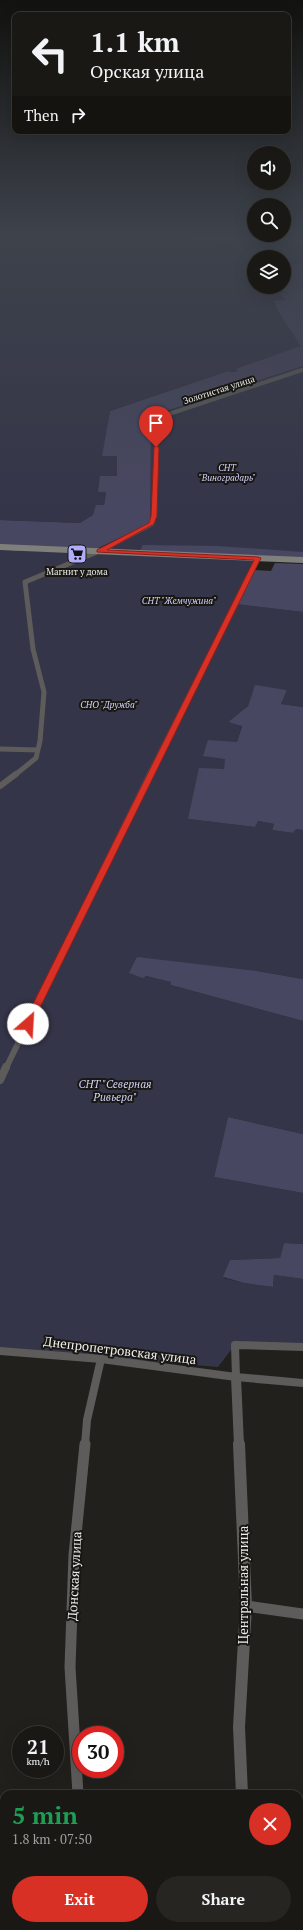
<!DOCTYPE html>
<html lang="en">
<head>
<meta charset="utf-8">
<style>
	:root { --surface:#191815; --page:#262522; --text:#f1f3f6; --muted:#9fa0a0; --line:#373734; --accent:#d93025 }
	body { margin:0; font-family:"PT Serif",serif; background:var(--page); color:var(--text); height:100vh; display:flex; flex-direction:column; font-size:15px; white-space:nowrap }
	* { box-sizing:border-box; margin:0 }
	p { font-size:13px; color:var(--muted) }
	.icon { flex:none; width:22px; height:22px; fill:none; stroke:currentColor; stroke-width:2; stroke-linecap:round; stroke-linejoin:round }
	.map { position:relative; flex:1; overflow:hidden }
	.panel { position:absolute; left:0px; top:1790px; width:303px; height:140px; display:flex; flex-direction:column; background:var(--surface); border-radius:12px 12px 0 0; box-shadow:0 4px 16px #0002,0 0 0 1px var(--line) }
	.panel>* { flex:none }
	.top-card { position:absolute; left:12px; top:12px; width:279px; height:122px; border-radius:8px; box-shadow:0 4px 16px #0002,0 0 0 1px var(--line); background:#191815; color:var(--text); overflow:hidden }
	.tools { position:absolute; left:247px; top:146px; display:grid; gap:8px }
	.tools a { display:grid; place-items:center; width:44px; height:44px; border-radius:50%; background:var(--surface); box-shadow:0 4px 16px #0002,0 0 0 1px var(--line); font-size:20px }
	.speed { position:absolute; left:12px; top:1726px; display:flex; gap:8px; font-size:20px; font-weight:700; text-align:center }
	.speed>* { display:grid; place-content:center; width:52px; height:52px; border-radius:50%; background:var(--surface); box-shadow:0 4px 16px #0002,0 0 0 1px var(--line); line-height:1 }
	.speed small { font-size:10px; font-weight:400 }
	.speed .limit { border:6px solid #d22; background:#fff; color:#111 }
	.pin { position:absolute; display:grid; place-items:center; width:34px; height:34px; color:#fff; margin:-41px -17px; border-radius:50% 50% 50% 0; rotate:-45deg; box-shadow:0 0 4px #0007 }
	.pin .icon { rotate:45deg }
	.me { position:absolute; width:44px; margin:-22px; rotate:26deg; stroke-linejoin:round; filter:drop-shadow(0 0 3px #0008) }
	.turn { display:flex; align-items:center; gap:14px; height:84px; padding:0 12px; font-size:18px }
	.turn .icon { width:52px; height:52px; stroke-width:2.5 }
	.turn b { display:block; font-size:28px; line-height:34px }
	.then { display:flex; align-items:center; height:38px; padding:0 12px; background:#0003; gap:8px; font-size:15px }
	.round { display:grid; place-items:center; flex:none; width:42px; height:42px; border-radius:21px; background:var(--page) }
	.overview { display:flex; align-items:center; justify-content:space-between; height:68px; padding:0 12px }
	h1 { font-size:24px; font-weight:600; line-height:30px; color:#1e9e55 }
	.cta { display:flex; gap:8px; margin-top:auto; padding:8px 12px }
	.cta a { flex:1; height:46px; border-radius:24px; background:var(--accent); color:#fff; font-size:16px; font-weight:600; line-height:46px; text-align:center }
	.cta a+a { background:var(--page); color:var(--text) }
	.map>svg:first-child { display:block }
	.green { fill:#353549 }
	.forest { fill:#484761 }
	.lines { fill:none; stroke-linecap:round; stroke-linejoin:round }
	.minor-far5 { stroke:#5d5c5a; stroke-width:3 }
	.minor-far4 { stroke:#5d5c5a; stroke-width:4 }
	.minor-far3 { stroke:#5d5c5a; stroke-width:5 }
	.minor-far2 { stroke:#5d5c5a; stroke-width:6 }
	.minor-far1 { stroke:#5d5c5a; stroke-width:8 }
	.minor { stroke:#5d5c5a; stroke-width:11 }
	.tertiary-far1 { stroke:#5d5c5a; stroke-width:10 }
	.tertiary { stroke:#5d5c5a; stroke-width:12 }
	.secondary-far1 { stroke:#7f7f7b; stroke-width:5 }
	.secondary { stroke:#7f7f7b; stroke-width:6 }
	.route { fill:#d93025; stroke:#8d1f18 }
	.labels { text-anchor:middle; stroke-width:4; stroke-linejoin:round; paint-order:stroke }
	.far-street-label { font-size:9px; fill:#efeeec; stroke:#181713 }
	.far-park-label { font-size:9px; font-style:italic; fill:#d2d1fb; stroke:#181713 }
	.far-poi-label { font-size:9px; fill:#efeeec; stroke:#181713 }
	.park-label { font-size:11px; font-style:italic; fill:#d2d1fb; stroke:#181713 }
	.near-street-label { font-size:13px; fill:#efeeec; stroke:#181713 }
</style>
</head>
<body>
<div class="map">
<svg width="303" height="1930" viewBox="0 0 303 1930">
	<rect width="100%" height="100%" fill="#21201c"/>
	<path class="green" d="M0 234 284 235V234L303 235V261L285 270 284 273V257H254V287H284V279L287 280 283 290 285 293H281L285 301H274L279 311 302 346 236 369 239 370 232 372 228 371 110 411 103 456H117V476L98 492H106L104 505 93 515 81 523 0 520Z
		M303 366V559L94 550 140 530 153 418 160 413Z
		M0 547 94 551 71 562 76 564 93 554 257 559 235 604 303 612V707L281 704 287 690 255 686 248 706 228 722 242 725 237 742 226 759 224 769 188 819 255 827 257 821 274 824 272 830 293 833 296 829 303 830V979L257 971 146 976 172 982 171 985 303 1021V1134L228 1117 214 1177 303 1193V1244L284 1243 280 1258 230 1260 224 1278 244 1283 273 1287 274 1275 303 1279V1350L234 1346 218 1367 0 1349Z"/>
	<path class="forest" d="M303 261V366L160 413 153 418 151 425 150 521 147 525 94 550 0 547V520L80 523 93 515 96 505H104L106 492H98L100 476H117V456H102L110 411 228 371 232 372 238 371 235 369 301 346 278 311 274 301 285 300 280 293H285L283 291 287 280 284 279 285 270Z
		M143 545 218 546 303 552V559L139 552Z
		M275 563 303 564V612L235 604 252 570 271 571Z
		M255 685 287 690 281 704 303 707V830L296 829 293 833 272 830 274 824 258 821 255 827 188 819 199 768 224 769 225 759 203 756 208 740 237 742 242 726 228 722 248 706Z
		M137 957 257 971 303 979V1021L171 985V982L146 976 143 978 129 973Z
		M228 1117 303 1134V1193L214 1177Z
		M284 1243 303 1244V1279L274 1275 273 1287 244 1283 223 1277 230 1260 280 1258Z"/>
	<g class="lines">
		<path class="minor-far5" d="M9 234 303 241
			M299 371 303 370"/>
		<path class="minor-far4" d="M107 548 152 524 154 516 157 423 159 419 166 415 302 370"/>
		<path class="minor-far3" d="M0 749 38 750
			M15 775 36 758 40 741 44 692 33 649 25 582 109 547
			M149 775 258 558"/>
		<path class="minor-far2" d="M0 786 16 774
			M6 1068 150 774"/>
		<path class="minor-far1" d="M0 1080 6 1067
			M0 1351 101 1359 236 1377 303 1383
			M236 1377 235 1345 303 1347
			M85 1445 87 1420 101 1359"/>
		<path class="minor" d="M246 1606 303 1614
			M78 1794 70 1667 74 1555 85 1444
			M61 1930 62 1926"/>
		<path class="tertiary-far1" d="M236 1377 239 1445"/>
		<path class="tertiary" d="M239 1444 246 1606 239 1727 242 1794
			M252 1926V1930"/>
		<path class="secondary-far1" d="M0 547 18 548"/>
		<path class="secondary" d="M0 547 303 560"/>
	</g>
	<linearGradient id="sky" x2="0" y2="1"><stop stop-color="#12120f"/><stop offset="0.46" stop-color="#3d424b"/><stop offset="1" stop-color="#3d424b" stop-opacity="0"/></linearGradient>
	<rect width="303" height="504" fill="url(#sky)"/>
	<path class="route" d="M156 446 159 447 157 516 154 524 107 550 258 557 261 558 32 1024 28 1027 23 1024 254 560 97 552V550L149 523 151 516 154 447Z"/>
	<defs>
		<g id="supermarket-square" transform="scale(1)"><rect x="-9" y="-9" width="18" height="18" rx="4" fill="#b1adfa" stroke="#181713"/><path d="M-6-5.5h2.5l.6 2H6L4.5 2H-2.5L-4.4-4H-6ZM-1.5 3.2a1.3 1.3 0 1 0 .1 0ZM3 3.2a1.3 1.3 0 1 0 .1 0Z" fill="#111"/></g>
	</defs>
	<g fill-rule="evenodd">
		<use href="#supermarket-square" x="77" y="554"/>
	</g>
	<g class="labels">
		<g class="far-street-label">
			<text transform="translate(219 390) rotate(-18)" y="3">Золотистая улица</text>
		</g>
		<g class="far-park-label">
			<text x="227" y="471">СНТ<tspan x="227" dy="10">"Виноградарь"</tspan></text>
			<text x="179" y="604">СНТ "Жемчужина"</text>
			<text x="109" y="708">СНО "Дружба"</text>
		</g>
		<g class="far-poi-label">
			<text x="77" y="575">Магнит у дома</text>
		</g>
		<g class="park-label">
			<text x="115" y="1088">СНТ "Северная<tspan x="115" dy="13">Ривьера"</tspan></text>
		</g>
		<g class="near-street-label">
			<text transform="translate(120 1350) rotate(7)" y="5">Днепропетровская улица</text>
			<text transform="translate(74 1576) rotate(-87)" y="5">Донская улица</text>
			<text transform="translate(243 1585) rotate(-90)" y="5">Центральная улица</text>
		</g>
	</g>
</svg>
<div class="tools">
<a><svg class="icon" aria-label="sound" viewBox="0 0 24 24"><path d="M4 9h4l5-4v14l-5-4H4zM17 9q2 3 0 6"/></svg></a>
<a><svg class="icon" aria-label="search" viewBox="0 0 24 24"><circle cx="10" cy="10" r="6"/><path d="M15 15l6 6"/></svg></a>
<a><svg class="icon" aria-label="layers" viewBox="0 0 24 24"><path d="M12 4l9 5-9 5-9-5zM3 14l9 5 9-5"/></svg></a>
</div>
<div class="speed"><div>21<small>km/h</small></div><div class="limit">30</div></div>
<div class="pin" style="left:156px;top:447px;background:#d93025"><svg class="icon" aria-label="arrive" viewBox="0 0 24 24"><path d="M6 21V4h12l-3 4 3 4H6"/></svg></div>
<svg class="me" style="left:28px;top:1024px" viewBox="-20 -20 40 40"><circle r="19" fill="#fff"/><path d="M0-13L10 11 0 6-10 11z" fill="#d93025"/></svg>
<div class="top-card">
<div class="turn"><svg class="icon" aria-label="left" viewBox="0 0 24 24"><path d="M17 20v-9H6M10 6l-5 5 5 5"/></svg><div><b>1.1 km</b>Орская улица</div></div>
<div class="then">Then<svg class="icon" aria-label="right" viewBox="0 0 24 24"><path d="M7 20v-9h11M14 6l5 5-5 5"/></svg></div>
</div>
<section class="panel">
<div class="overview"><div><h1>5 min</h1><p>1.8 km · 07:50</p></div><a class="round" style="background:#d93025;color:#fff"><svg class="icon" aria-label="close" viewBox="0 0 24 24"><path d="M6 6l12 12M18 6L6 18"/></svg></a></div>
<div class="cta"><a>Exit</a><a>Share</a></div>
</section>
</div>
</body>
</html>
